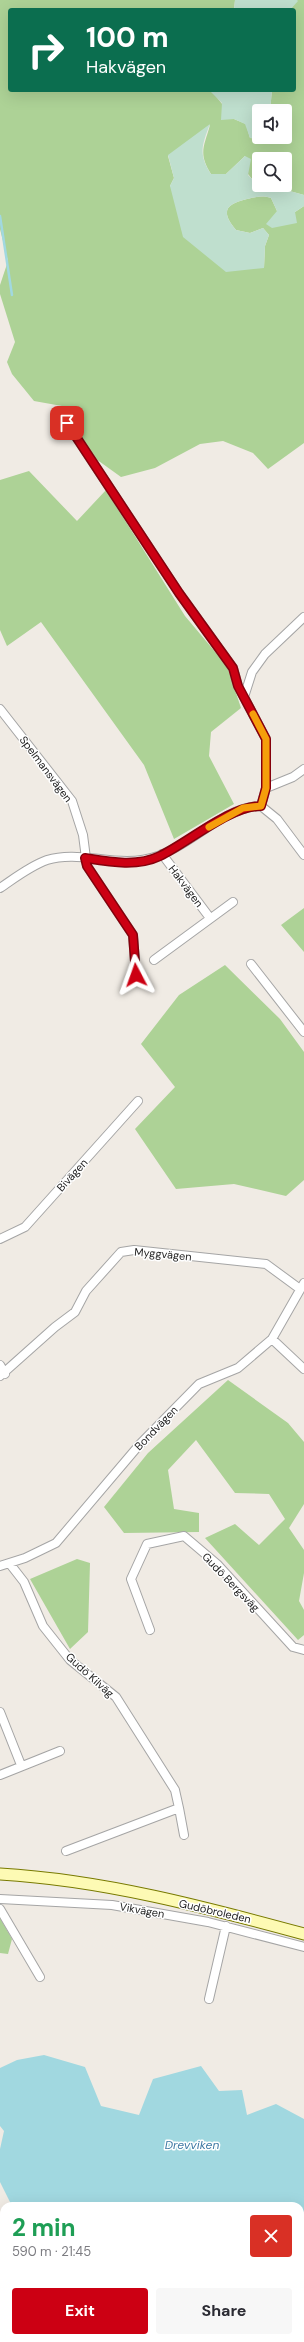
<!DOCTYPE html>
<html lang="en">
<head>
<meta charset="utf-8">
<style>
	:root { --surface:#fff; --page:#f7f7f7; --text:#2b2b33; --muted:#7c7c81; --accent:#cc0013 }
	body { margin:0; font-family:"DM Sans",sans-serif; background:var(--page); color:var(--text); height:100vh; display:flex; flex-direction:column; font-size:15px; white-space:nowrap }
	* { box-sizing:border-box; margin:0 }
	p { font-size:13px; color:var(--muted) }
	.icon { flex:none; width:22px; height:22px; fill:none; stroke:currentColor; stroke-width:2; stroke-linecap:round; stroke-linejoin:round }
	.map { position:relative; flex:1; overflow:hidden }
	.details { position:absolute; left:0px; top:2202px; width:304px; height:140px; display:flex; flex-direction:column; background:var(--surface); border-radius:12px 12px 0 0; box-shadow:0 4px 16px #0002 }
	.details>* { flex:none }
	.banner { position:absolute; left:8px; top:8px; width:288px; height:84px; border-radius:4px; box-shadow:0 4px 16px #0002; background:#0b6e4f; color:#fff; overflow:hidden }
	.buttons { position:absolute; left:252px; top:104px; display:grid; gap:8px }
	.buttons a { display:grid; place-items:center; width:40px; height:40px; border-radius:4px; background:var(--surface); box-shadow:0 4px 16px #0002; font-size:20px }
	.pin { position:absolute; display:grid; place-items:center; width:34px; height:34px; color:#fff; margin:-17px; border-radius:8px; box-shadow:0 2px 6px #0006 }
	.me { position:absolute; width:44px; margin:-22px; rotate:356deg; stroke-linejoin:round; filter:drop-shadow(0 0 3px #0008) }
	.turn { display:flex; align-items:center; gap:14px; height:84px; padding:0 12px; font-size:18px }
	.turn .icon { width:52px; height:52px; stroke-width:2.5 }
	.turn b { display:block; font-size:28px; line-height:34px }
	.round { display:grid; place-items:center; flex:none; width:42px; height:42px; border-radius:4px; background:var(--page) }
	.overview { display:flex; align-items:center; justify-content:space-between; height:68px; padding:0 12px }
	h1 { font-size:24px; font-weight:700; line-height:30px; color:#1e9e55 }
	.primary-button { display:flex; gap:8px; margin-top:auto; padding:8px 12px }
	.primary-button a { flex:1; height:46px; border-radius:4px; background:var(--accent); color:#fff; font-size:16px; font-weight:700; line-height:46px; text-align:center }
	.primary-button a+a { background:var(--page); color:var(--text) }
	.map>svg:first-child { display:block }
	.forest { fill:#add296 }
	.wetland { fill:#bfdfce }
	.water { fill:#a1d8e0 }
	.lines { fill:none; stroke-linecap:round; stroke-linejoin:round }
	.stream { stroke:#a1d8e0; stroke-width:2.5 }
	.street-casing { stroke:#a5a5a5; stroke-width:10 }
	.secondary-casing { stroke:#787a00; stroke-width:13 }
	.street { stroke:#fff; stroke-width:8 }
	.secondary { stroke:#fdfab4; stroke-width:11 }
	.route-casing { stroke:#85000c; stroke-width:10 }
	.route { stroke:#cc0013; stroke-width:7 }
	.slow { stroke:#f59e0b; stroke-width:7 }
	.labels { text-anchor:middle; stroke-width:3; stroke-linejoin:round; paint-order:stroke }
	.street-label { font-size:11px; fill:#1e1e1e; stroke:#fff }
	.water-label { font-size:12px; font-style:italic; fill:#3f7aa4; stroke:#fff }
</style>
</head>
<body>
<div class="map">
<svg width="304" height="2342" viewBox="0 0 304 2342">
	<rect width="100%" height="100%" fill="#f0ebe4"/>
	<path class="forest" d="M0 0H235L234 10H10V90H211L234 119 246 124 250 138 274 140 273 137H285V111H270L272 90H294V10H290L297 0H304V195L286 190 280 185H285V159H259V177L252 179 248 174 245 156 226 174H211C198 153 204 147 210 125L168 156 174 178 170 186 264 268 265 246 269 235 263 228 250 233 236 230C220 211 226 204 247 199 257 197 261 195 271 198L277 211 295 212 304 206V443L268 469 253 453 223 441 200 444 155 468 121 477 96 459 62 406 34 401 12 374 7 362 15 342 0 294V285L8 261 0 229Z
		M29 471 77 521 106 490 185 616 227 666 241 708 211 732 209 756 234 804 174 839 144 765 41 622 7 646 0 630V480Z
		M304 908V952L281 925Z
		M225 965 280 1019 304 1052V1180L286 1196 234 1184 176 1189 135 1129 175 1087 141 1044 179 995Z
		M228 1380 288 1423 304 1442V1504L289 1528 304 1550V1573L299 1601 304 1610V1635L298 1640 205 1538 235 1524 259 1545 285 1519 269 1494 235 1493 196 1440 168 1470 174 1509 199 1513V1532L124 1533 104 1507 148 1453Z
		M77 1559 90 1563 88 1632 70 1649 30 1579Z
		M0 1918 12 1939 8 1954 0 1953Z"/>
	<path class="wetland" d="M235 0H297L298 1 290 10H234Z
		M272 90 270 111H259V137H273L274 140 250 138 245 124 234 119 221 120 222 103 210 91Z
		M210 124C202 145 198 154 211 174H226L245 156 251 159 248 175 252 179 259 177V185H280L286 190 304 195V206L295 212 297 223 272 228 266 224 277 211 271 198C261 195 257 197 247 199 226 204 220 211 236 230L250 233 263 228 269 235 265 246 264 268 226 272 183 237 170 186 174 178 168 155Z"/>
	<path class="water" d="M44 2055 85 2067 101 2106 139 2115 153 2079 201 2066 219 2091 242 2090 247 2115 276 2104 304 2119V2342H71L70 2338H300V2206H12L0 2182V2149L4 2131 0 2126V2068L17 2060Z"/>
	<g class="lines">
		<path class="stream" d="M0 216 12 295"/>
		<g class="street-casing">
			<path id="street" d="M59 411 179 593 233 668 238 686 266 739V788L261 806 277 819 304 855
				M244 697 252 672 265 654 304 617
				M0 709 72 801 83 835 87 866 133 935 136 975
				M266 788 293 777 304 769
				M162 854 210 918
				M0 888C15 878 30 866 47 860 82 849 118 870 158 856 191 845 225 806 261 806
				M154 960 233 902
				M251 964 304 1032
				M0 1239 25 1227 138 1101
				M272 1339 304 1369
				M0 1365 5 1374
				M0 1376 55 1327 75 1312 86 1291 121 1252 134 1250 266 1264 300 1289
				M10 1564 24 1582 43 1626 70 1660 116 1697 175 1790 179 1808 66 1851
				M0 1566 25 1558 56 1543 140 1444 199 1384 238 1368 272 1339 304 1283
				M150 1630 131 1579 147 1544 184 1536 217 1564 293 1647 304 1650
				M0 1712 21 1765
				M0 1775 60 1751
				M179 1808 184 1835
				M0 1899 112 1905 208 1922 304 1947
				M0 1909 40 1977
				M209 1999 226 1926
				M0 2280 4 2287
				M23 2338 24 2342"/>
		</g>
		<g class="secondary-casing">
			<path id="secondary" d="M0 1874C103 1880 205 1907 304 1934"/>
		</g>
		<use href="#street" class="street"/>
		<use href="#secondary" class="secondary"/>
	</g>
	<g class="lines">
		<g class="route-casing">
			<path id="route" d="M67 423 179 593 233 668 238 686 266 739V788L261 806C230 806 189 842 160 856 137 867 110 862 85 858L87 866 133 935 136 975"/>
		</g>
		<use href="#route" class="route"/>
		<path class="slow" d="M209 827 243 808 261 806 266 788V739L253 714"/>
	</g>
	<g class="labels">
		<g class="street-label">
			<text transform="translate(46 769) rotate(53)" y="4">Spelmansvägen</text>
			<text transform="translate(186 886) rotate(53)" y="4">Hakvägen</text>
			<text transform="translate(72 1175) rotate(-48)" y="4">Bivägen</text>
			<text transform="translate(163 1254) rotate(5)" y="4">Myggvägen</text>
			<text transform="translate(156 1428) rotate(-46)" y="4">Bondvägen</text>
			<text transform="translate(231 1582) rotate(46)" y="4">Gudö Bergsväg</text>
			<text transform="translate(90 1675) rotate(42)" y="4">Gudö Kilväg</text>
			<text transform="translate(142 1910) rotate(10)" y="4">Vikvägen</text>
			<text transform="translate(215 1911) rotate(13)" y="4">Gudöbroleden</text>
		</g>
		<g class="water-label">
			<text x="192" y="2149">Drevviken</text>
		</g>
	</g>
</svg>
<div class="buttons">
<a><svg class="icon" aria-label="sound" viewBox="0 0 24 24"><path d="M4 9h4l5-4v14l-5-4H4zM17 9q2 3 0 6"/></svg></a>
<a><svg class="icon" aria-label="search" viewBox="0 0 24 24"><circle cx="10" cy="10" r="6"/><path d="M15 15l6 6"/></svg></a>
</div>
<div class="pin" style="left:67px;top:423px;background:#d93025"><svg class="icon" aria-label="arrive" viewBox="0 0 24 24"><path d="M6 21V4h12l-3 4 3 4H6"/></svg></div>
<svg class="me" style="left:136px;top:975px" viewBox="-20 -20 40 40"><path d="M0-17L14 15 0 8-14 15z" fill="#cc0013" stroke="#fff" stroke-width="4"/></svg>
<div class="banner">
<div class="turn"><svg class="icon" aria-label="right" viewBox="0 0 24 24"><path d="M7 20v-9h11M14 6l5 5-5 5"/></svg><div><b>100 m</b>Hakvägen</div></div>
</div>
<section class="details">
<div class="overview"><div><h1>2 min</h1><p>590 m · 21:45</p></div><a class="round" style="background:#d93025;color:#fff"><svg class="icon" aria-label="close" viewBox="0 0 24 24"><path d="M6 6l12 12M18 6L6 18"/></svg></a></div>
<div class="primary-button"><a>Exit</a><a>Share</a></div>
</section>
</div>
</body>
</html>
